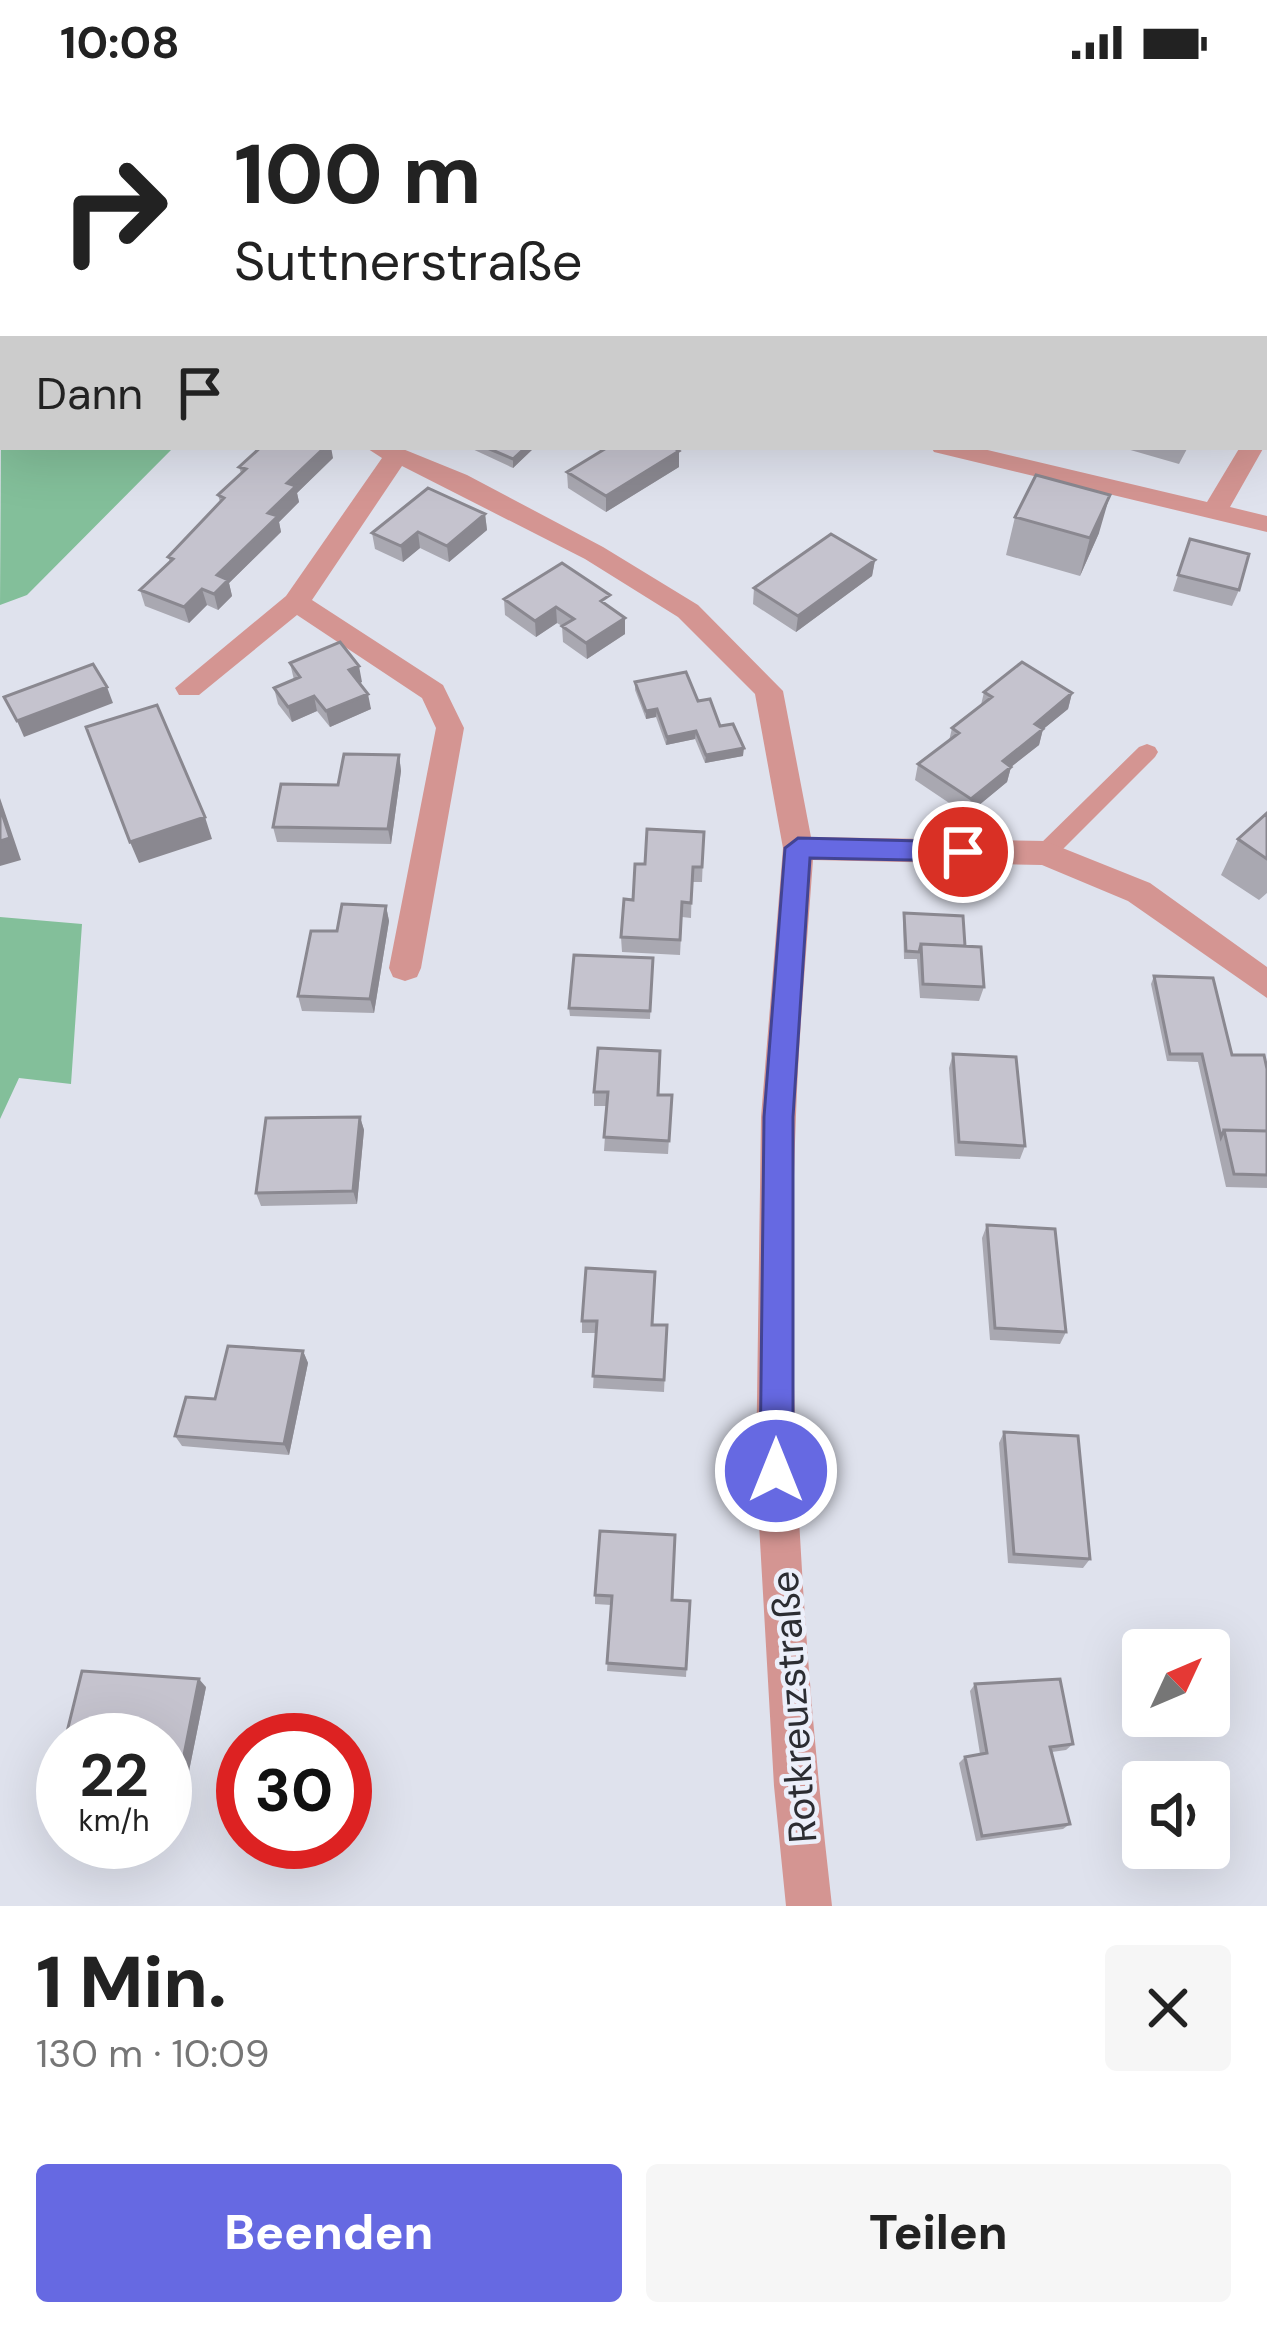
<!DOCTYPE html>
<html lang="de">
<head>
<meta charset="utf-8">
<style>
	:root { --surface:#fff; --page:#f6f6f6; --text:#222; --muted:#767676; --accent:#6669e2 }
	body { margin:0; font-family:"DM Sans",sans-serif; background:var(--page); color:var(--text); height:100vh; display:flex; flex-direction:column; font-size:45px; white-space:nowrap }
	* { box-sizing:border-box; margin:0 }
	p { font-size:39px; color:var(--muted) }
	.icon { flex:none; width:66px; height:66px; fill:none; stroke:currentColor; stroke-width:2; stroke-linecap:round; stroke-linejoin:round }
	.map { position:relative; height:1822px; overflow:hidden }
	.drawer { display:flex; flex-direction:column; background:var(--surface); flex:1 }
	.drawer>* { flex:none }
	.banner { position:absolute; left:0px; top:0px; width:1269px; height:366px; box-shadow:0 12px 48px #0002; background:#fff; color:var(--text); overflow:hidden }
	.needle { width:78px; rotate:46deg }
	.buttons { position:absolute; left:1122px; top:1545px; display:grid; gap:24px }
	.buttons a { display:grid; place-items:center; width:108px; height:108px; border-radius:12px; background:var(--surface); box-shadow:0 12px 48px #0002; font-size:60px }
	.speed { position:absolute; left:36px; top:1629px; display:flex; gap:24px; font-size:60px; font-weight:700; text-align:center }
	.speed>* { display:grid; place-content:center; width:156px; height:156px; border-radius:50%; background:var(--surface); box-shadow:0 12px 48px #0002; line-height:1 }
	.speed small { font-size:30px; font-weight:400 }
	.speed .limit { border:18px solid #d22; background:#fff; color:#111 }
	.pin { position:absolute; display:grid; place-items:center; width:102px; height:102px; color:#fff; margin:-51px; border:6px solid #fff; border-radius:50%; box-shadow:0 3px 12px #0007 }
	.me { position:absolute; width:132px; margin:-66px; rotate:0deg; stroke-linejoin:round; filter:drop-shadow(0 0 9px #0008) }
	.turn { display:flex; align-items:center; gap:42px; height:252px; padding:0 36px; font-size:54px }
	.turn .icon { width:156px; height:156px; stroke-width:2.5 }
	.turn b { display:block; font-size:84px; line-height:102px }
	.then { display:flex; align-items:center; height:114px; padding:0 36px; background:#0003; gap:24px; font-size:45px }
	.round { display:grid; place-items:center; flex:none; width:126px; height:126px; border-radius:12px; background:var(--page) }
	.headline { display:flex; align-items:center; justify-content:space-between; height:204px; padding:0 36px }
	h1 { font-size:72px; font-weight:800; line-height:90px }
	.primary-button { display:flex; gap:24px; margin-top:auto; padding:24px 36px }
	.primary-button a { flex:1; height:138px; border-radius:12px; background:var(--accent); color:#fff; font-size:48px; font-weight:800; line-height:138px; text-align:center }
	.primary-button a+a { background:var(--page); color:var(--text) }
	.status { display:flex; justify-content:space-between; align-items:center; height:84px; padding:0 60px; background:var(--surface); direction:ltr }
	.status svg { height:33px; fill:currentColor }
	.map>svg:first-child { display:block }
	.green { fill:#83bf9a }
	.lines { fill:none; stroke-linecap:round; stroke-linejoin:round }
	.service { fill:#d49592; fill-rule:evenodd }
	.minor { fill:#d49592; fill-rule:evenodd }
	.wall { fill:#a9a8b1 }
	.shaded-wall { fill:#8a8890 }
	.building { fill:#c5c3ce; stroke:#8a8890; stroke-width:3 }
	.route { fill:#6669e2; stroke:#424493; stroke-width:3 }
	.labels { text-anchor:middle; stroke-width:9; stroke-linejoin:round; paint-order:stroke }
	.street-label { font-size:39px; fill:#2c2d32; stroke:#eceffa }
</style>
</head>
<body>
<div class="status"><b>10:08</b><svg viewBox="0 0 49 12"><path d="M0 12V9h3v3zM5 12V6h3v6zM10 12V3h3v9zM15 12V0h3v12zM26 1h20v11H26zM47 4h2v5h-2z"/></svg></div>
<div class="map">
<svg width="1267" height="1822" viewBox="0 0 1267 1822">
	<rect width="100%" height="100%" fill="#dfe2ed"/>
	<path class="green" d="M73 0H853L61 3Z
		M3 19V363H174L27 511 0 521Z
		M0 833 82 840 71 1000 19 994 0 1035Z"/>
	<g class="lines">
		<path class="service" d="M90 0H106L108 3H92Z
			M1147 660 1155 663 1158 668 1155 673 1053 775H1037L1034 769 1037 763 1139 663Z"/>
		<path class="minor" d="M1266 27H1267V39H1266Z
			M1267 331V347H1266V331Z
			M365 363H398L467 391 603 463 698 521 783 607 811 753 1045 757 1150 799 1267 883V914L1128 817 1042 781 813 776C807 861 799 946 796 1031 785 1294 802 1561 832 1822H786L774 1702 756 1387 761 1033 783 764 755 610 678 533 585 475 402 382 312 516 443 601 464 644 421 884 417 893 405 897 393 893 389 884 436 644 422 614 297 531 199 611H179L175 604 286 512 382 374Z
			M931 363H975L1207 418 1240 363H1264L1230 423 1267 432V448L934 368Z"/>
	</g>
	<path class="wall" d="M468 363H535L513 384Z
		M1120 363H1188L1179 380Z
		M333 374 297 409 299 418 279 438 281 448 229 499 232 512 218 526 207 521 189 539 145 522 140 506 170 478 168 473 220 418 218 411 241 389 239 383Z
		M679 383 606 428 568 404 567 388Z
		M485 430 487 446 449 478 420 464 403 478 375 465 372 449Z
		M1015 433 1099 449 1080 492 1006 471Z
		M1190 455 1239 506 1232 522 1173 507Z
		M875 476 872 492 796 548 753 520 754 504Z
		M504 515 610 523 625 534V550L587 575 563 558 562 542 557 539 536 553 505 531Z
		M290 579 362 598 359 599 371 625 330 643 317 627 292 638 278 620 274 604 294 596Z
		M635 598 698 617 743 672 705 679 695 655 666 661 656 633 646 635 635 606Z
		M984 608 1072 609 1068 625 1043 645 1039 661 1011 683 1007 698 967 731 915 696 918 680 949 657 952 644 981 621Z
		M399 671 401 687 391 760 277 758 273 743 338 701Z
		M1267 729V809L1259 816 1221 791 1238 755Z
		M704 748 702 798H692L691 834 682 833 680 871 622 868 621 853 645 780Z
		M386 822 389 837 374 929 302 927 298 912 337 847Z
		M904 829 965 862 984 903 979 917 920 914 917 875H904L903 837Z
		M653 874 650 935 570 932 569 924Z
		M1154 892 1232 971 1267 985V1104L1226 1103 1198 978 1167 977 1151 900Z
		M953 970 1025 1062 1020 1075 955 1072 949 984Z
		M594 1008 672 1011 668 1070 604 1067 607 1022H594Z
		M360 1033 364 1046 357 1120 261 1122 256 1109Z
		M987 1141 1066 1248 1060 1260 990 1256 982 1154Z
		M582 1237 667 1241 664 1308 593 1304 596 1249H582Z
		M303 1267 308 1279 289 1371 182 1362 175 1352 215 1315Z
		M1004 1348 1090 1475 1083 1484 1008 1479 999 1359Z
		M595 1511 690 1517 686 1593 607 1587 611 1521 595 1520Z
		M975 1600 1073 1660 1066 1666 1052 1668 1070 1740 1063 1745 976 1757 959 1679 965 1673 980 1670 970 1607Z
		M206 1603 187 1697 165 1696V1656Z"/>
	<path class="shaded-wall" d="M0 0H23L24 3H3V8L0 9Z
		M1042 0H1074L1062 3H1041Z
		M325 363H331L333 374 297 409 299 418 279 438 281 448 229 499 232 512 218 526 214 510 217 491 268 429 287 399Z
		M526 363H535L513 384V375Z
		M679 367V383L606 428V412Z
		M1110 411 1099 449 1080 492 1090 454Z
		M485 430 487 446 449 478 447 462Z
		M418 448 420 464 403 478 401 462Z
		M875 476 872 492 796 548 798 532Z
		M202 505 207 521 189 539 184 523Z
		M556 523 557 539 536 553 535 537Z
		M625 534V550L587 575 586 559Z
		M359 582 362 598 352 602 349 586Z
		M107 603 113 619 24 653 17 637Z
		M1072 609 1068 625 1030 656 1035 640Z
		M368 610 371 625 330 643 326 627Z
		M314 612 317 627 292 638 288 623Z
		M657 625 656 633 646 635V627Z
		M1043 645 1039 661 1011 683 1007 698 967 731 971 715 1003 677Z
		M696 647 695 655 666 661 667 653Z
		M744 664 743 672 705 679 706 671Z
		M399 671 401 687 391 760 388 745Z
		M0 714 21 776 0 782Z
		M205 733 212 755 139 779 130 758Z
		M386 822 389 837 374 929 370 915Z
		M360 1033 364 1046 357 1120 353 1107Z
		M303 1267 308 1279 289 1371 284 1360Z
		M199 1595 206 1603 187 1697 180 1691Z"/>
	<path class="building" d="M1135 0H1151L1156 3H1125Z
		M261 363H325L287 399 296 402 268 429 278 432 217 491 228 496 214 510 202 505 184 523 140 506 173 475 168 473 224 414 218 411 246 385 239 383Z
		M485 363H526L513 375Z
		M608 363H673L679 367 606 412 567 388Z
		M1036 391 1110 411 1090 454 1015 433Z
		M428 404 485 430 447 462 418 448 401 462 372 449Z
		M831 450 875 476 798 532 754 504Z
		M1190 455 1249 470 1239 506 1178 491Z
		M562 479 610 511 601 517 625 534 586 559 562 542 574 535 556 523 535 537 504 515Z
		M340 558 359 582 349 586 368 610 326 627 314 612 288 623 274 604 300 593 290 579Z
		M1022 578 1072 609 1035 640 1043 645 1003 677 1011 683 971 715 918 680 959 649 952 644 992 613 984 608Z
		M93 580 107 603 17 637 4 613Z
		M686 588 698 617 710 615 720 642 733 640 744 664 706 671 696 647 667 653 657 625 646 627 635 598Z
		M157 621 205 733 130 758 86 643Z
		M344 670 399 671 388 745 273 743 281 700 338 701Z
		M0 723 10 754 0 757Z
		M1267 729V775L1238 755Z
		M647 745 704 748 702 783H693L691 819 682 818 680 856 621 853 624 815 633 816 635 780H645Z
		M342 820 386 822 370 915 298 912 311 847H337Z
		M904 829 963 832 965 862 921 860 919 868 906 867Z
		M921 860 981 863 984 903 923 900Z
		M574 871 653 874 650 927 569 924Z
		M1154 892 1213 894 1232 971H1264L1267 985V1047L1224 1046 1221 1053 1202 970H1170Z
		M598 964 660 967 658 1011H672L669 1057 604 1053 608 1008H594Z
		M953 970 1016 973 1025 1062 959 1058Z
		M360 1033 353 1107 256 1109 266 1034Z
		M1224 1046 1267 1047V1091L1234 1090Z
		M987 1141 1055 1145 1066 1248 995 1244Z
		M586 1184 655 1188 652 1241H667L664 1296 593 1292 597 1237H582Z
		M228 1262 303 1267 284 1360 175 1352 186 1313 215 1315Z
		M1004 1348 1078 1352 1090 1475 1014 1470Z
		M600 1447 675 1451 672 1516 690 1517 686 1585 607 1579 612 1512 595 1511Z
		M82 1587 199 1595 180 1691 165 1690V1656H65Z
		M1060 1595 1073 1660 1050 1663 1070 1740 982 1752 965 1673 987 1669 975 1600Z"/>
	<path class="route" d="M798 754 963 758 976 768 963 777 810 774 793 1033V1387L788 1398 776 1403 765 1398 760 1387 764 1033 785 764Z"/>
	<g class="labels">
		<g class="street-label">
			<text transform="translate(793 1623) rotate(-94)" y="14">Rotkreuzstraße</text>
		</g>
	</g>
</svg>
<div class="buttons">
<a><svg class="needle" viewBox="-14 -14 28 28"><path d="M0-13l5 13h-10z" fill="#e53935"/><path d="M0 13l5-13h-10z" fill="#767676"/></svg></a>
<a><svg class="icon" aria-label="sound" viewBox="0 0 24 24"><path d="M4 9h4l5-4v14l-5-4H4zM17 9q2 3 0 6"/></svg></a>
</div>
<div class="speed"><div>22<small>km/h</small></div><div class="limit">30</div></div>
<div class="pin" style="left:963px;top:768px;background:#d93025"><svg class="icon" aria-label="arrive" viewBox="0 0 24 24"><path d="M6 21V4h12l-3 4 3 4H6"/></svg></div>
<svg class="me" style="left:776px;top:1387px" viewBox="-20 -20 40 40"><circle r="17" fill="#6669e2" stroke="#fff" stroke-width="3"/><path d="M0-11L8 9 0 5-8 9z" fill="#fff"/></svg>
<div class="banner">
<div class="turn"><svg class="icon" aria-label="right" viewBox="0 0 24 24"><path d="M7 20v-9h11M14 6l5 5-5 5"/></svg><div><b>100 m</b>Suttnerstraße</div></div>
<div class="then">Dann<svg class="icon" aria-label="arrive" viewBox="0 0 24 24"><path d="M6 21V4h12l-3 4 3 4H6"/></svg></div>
</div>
</div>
<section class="drawer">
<div class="headline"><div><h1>1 Min.</h1><p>130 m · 10:09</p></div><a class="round"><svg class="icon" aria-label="close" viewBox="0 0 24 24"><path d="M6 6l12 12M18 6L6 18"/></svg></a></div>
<div class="primary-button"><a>Beenden</a><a>Teilen</a></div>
</section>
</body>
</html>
